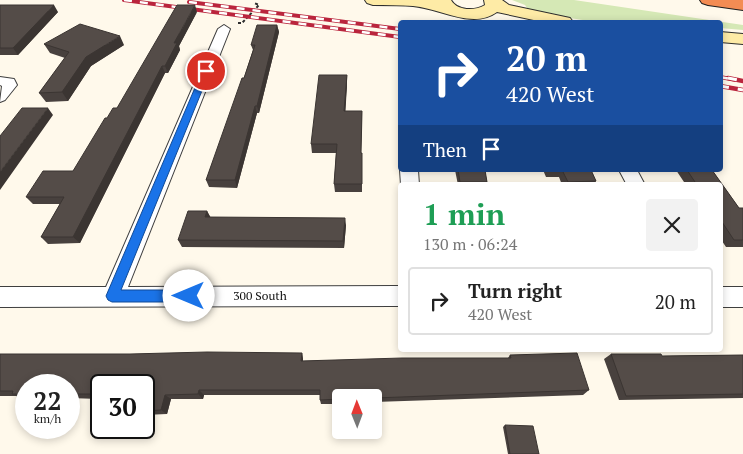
<!DOCTYPE html>
<html lang="en">
<head>
<meta charset="utf-8">
<style>
	:root { --surface:#fff; --page:#f2f2f2; --text:#222; --muted:#767676; --line:#e0e0e0 }
	body { margin:0; font-family:"PT Serif",serif; background:var(--page); color:var(--text); height:100vh; display:flex; flex-direction:column; font-size:19px; white-space:nowrap }
	* { box-sizing:border-box; margin:0 }
	p { font-size:16px; color:var(--muted) }
	.icon { flex:none; width:28px; height:28px; fill:none; stroke:currentColor; stroke-width:2; stroke-linecap:round; stroke-linejoin:round }
	.map { position:relative; flex:1; overflow:hidden }
	.panel { position:absolute; left:398px; top:182px; width:325px; height:170px; display:flex; flex-direction:column; background:var(--surface); border-radius:5px; box-shadow:0 2px 8px #0003 }
	.panel>* { flex:none }
	.top-card { position:absolute; left:398px; top:20px; width:325px; height:152px; border-radius:5px; box-shadow:0 2px 8px #0003; background:#1a4fa0; color:#fff; overflow:hidden }
	.needle { width:32px; rotate:359deg }
	.tools { position:absolute; left:332px; top:389px; display:grid; gap:10px }
	.tools a { display:grid; place-items:center; width:50px; height:50px; border-radius:5px; background:var(--surface); box-shadow:0 2px 8px #0003; font-size:25px }
	.speed { position:absolute; left:15px; top:374px; display:flex; gap:10px; font-size:25px; font-weight:700; text-align:center }
	.speed>* { display:grid; place-content:center; width:65px; height:65px; border-radius:50%; background:var(--surface); box-shadow:0 2px 8px #0003; line-height:1 }
	.speed small { font-size:12px; font-weight:400 }
	.speed .limit { border:2px solid #111; border-radius:8px; background:#fff; color:#111 }
	.pin { position:absolute; display:grid; place-items:center; width:42px; height:42px; color:#fff; margin:-21px; border:2px solid #fff; border-radius:50%; box-shadow:0 1px 5px #0007 }
	.me { position:absolute; width:55px; margin:-28px; rotate:270deg; stroke-linejoin:round; filter:drop-shadow(0 0 4px #0008) }
	.turn { display:flex; align-items:center; gap:18px; height:105px; padding:0 25px; font-size:22px }
	.turn .icon { width:65px; height:65px; stroke-width:2.5 }
	.turn b { display:block; font-size:35px; line-height:42px }
	.then { display:flex; align-items:center; height:48px; padding:0 25px; background:#0003; gap:10px; font-size:19px }
	.round { display:grid; place-items:center; flex:none; width:52px; height:52px; border-radius:5px; background:var(--page) }
	.overview { display:flex; align-items:center; justify-content:space-between; height:85px; padding:0 25px }
	h1 { font-size:30px; font-weight:800; line-height:38px; color:#1e9e55 }
	ul { padding:0; list-style:none }
	li { display:flex; align-items:center; gap:15px; height:68px; margin:0 10px 8px; padding:0 15px; border:2px solid var(--line); border-radius:5px }
	li div { flex:1 }
	li b { display:block; font-size:19px }
	li em { font-style:normal }
	.map>svg:first-child { display:block }
	.green { fill:#d5e8b5 }
	.lines { fill:none; stroke-linecap:round; stroke-linejoin:round }
	.street-casing { stroke:#3f3f3f; stroke-width:2 }
	.secondary-casing { stroke:#2e2e2e; stroke-width:2 }
	.highway-casing { stroke:#1d1d1d; stroke-width:2 }
	.path { stroke:#2e2e2e; stroke-width:2; stroke-dasharray:3 2; stroke-linecap:butt }
	.street { fill:#fff; fill-rule:evenodd }
	.secondary { fill:#feeba6; fill-rule:evenodd }
	.highway { fill:#f38c54; fill-rule:evenodd }
	.rail-far1-casing { stroke:#ba253d; stroke-width:4 }
	.rail-casing { stroke:#ba253d; stroke-width:4.5 }
	.rail-far1 { stroke:#fff; stroke-width:2.5; stroke-dasharray:8; stroke-linecap:butt }
	.rail { stroke:#fff; stroke-width:3; stroke-dasharray:9; stroke-linecap:butt }
	.wall { fill:#48413e }
	.shaded-wall { fill:#3b3532 }
	.building { fill:#544c48; stroke:#3b3532 }
	.route { fill:#1a73e8; stroke:#114b97 }
	.labels { text-anchor:middle; stroke-width:5; stroke-linejoin:round; paint-order:stroke }
	.street-label { font-size:12px; fill:#0c0c0c; stroke:#fff }
</style>
</head>
<body>
<div class="map">
<svg width="743" height="454" viewBox="0 0 743 454">
	<rect width="100%" height="100%" fill="#fff9eb"/>
	<path class="green" d="M512 0H574L743 25V30L720 28V22H596L530 12 525 5Z"/>
	<g class="lines">
		<g class="street-casing">
			<path id="street" d="M224 25 230 29 128 287 400 286V306L0 307V287H106L218 29Z
				M0 77 14 79 17 85 5 100 0 102 2 86 0 85Z
				M400 170H418L419 185H401Z
				M619 170H637L645 185H627Z
				M720 287H743V307H720Z"/>
		</g>
		<g class="secondary-casing">
			<path id="secondary" d="M365 0H451C457 11 475 11 485 5L484 0H502L509 5 570 18 573 22H543L497 12C472 30 440 8 413 6 400 5 386 5 373 5L367 3Z
				M720 32 743 34V44L720 42Z"/>
		</g>
		<g class="highway-casing">
			<path id="highway" d="M700 0H743V10L708 5 702 3Z"/>
		</g>
		<path class="path" d="M238 23H242L259 5 254 3"/>
		<use href="#street" class="street"/>
		<use href="#secondary" class="secondary"/>
		<use href="#highway" class="highway"/>
		<g class="rail-far1-casing">
			<path id="rail-far1" d="M124 0 400 37
				M189 2 400 29
				M720 77 736 80"/>
		</g>
		<g class="rail-casing">
			<path id="rail" d="M728 78 743 81
				M720 86 743 90"/>
		</g>
		<use href="#rail-far1" class="rail-far1"/>
		<use href="#rail" class="rail"/>
	</g>
	<path class="wall" d="M0 5 58 12 18 55H0Z
		M197 12 179 46 180 50 168 73H165L80 243 48 244 41 237 60 204H33L26 197 73 171 117 108Z
		M277 25 279 32 259 113H257L237 188 209 187 206 180 244 78 253 50 251 45Z
		M44 44 124 45 91 66 68 101 46 102 39 93 65 58 50 53Z
		M347 75V84L345 111H362L361 153 362 162V192H335L334 184 336 153H312L311 144Z
		M455 170H485L487 182 486 185H458Z
		M543 170H591L596 181 594 185H562L559 177H546Z
		M676 170H712L739 208H743V247H726L720 238V185H686Z
		M207 211 210 217 346 225 344 248 182 247 178 240Z
		M302 353 303 359V361L508 358 510 355 589 390 583 395 374 402V398H341V404H321L320 400V395H204L203 399H171L167 414 144 415V385H101V396H100L99 399 69 398V385H26V398H22L16 396H0V354H130Z
		M611 354 662 356 743 355V398L619 400 604 359Z
		M505 425 539 454H508L503 427Z"/>
	<path class="shaded-wall" d="M54 5 58 12 18 55 13 48Z
		M195 5 197 12 179 46 180 50 168 73 165 66 174 43Z
		M277 25 279 32 259 113 257 106Z
		M120 36 124 45 91 66 68 101 62 92 86 57Z
		M162 66 165 73 80 243 73 237Z
		M347 75V84L345 120 344 111Z
		M255 106 257 113 237 188 235 180Z
		M48 108 53 115 0 190V172Z
		M207 211 211 218 205 217Z
		M345 218 346 225 344 248 343 241Z
		M302 353 303 359V366L301 361Z
		M199 390 204 395 203 399 198 394Z
		M92 392 100 396 99 399 90 394Z
		M165 395 171 399 167 414 161 410Z"/>
	<path class="building" d="M0 5H54L13 48H0Z
		M177 5H195L174 43H177L165 66H162L73 237H41L64 197H26L43 171H73L105 118H107L113 108H117Z
		M80 24 120 36 86 57 62 92 39 93 69 52 44 44Z
		M257 25H277L257 106H255L235 180H206L242 78H244L255 45H251Z
		M319 75H347L344 111H362L361 153H362V184H334L337 144H311Z
		M22 108H48L0 172V136Z
		M458 170H485L487 182H460Z
		M549 170H591L596 181 568 182 562 170Z
		M687 170H712L739 208H743V240H734L720 219V185H697Z
		M188 211H207L205 217 345 218 343 241 178 240Z
		M207 352 302 353 301 361 402 358H511L510 355 577 353 589 390 374 398H341V399L320 400V390H199L198 394 165 395 161 410 144 411V385H101V392H92L90 394H69V385H26V394H12L13 391H0V354H130Z
		M611 354H661L662 356 743 355V394L626 396Z
		M505 425 533 426 539 454H510Z"/>
	<path class="route" d="M203 69 210 71 121 290H189L194 292 196 296 194 300 189 302H112L108 300 106 296Z"/>
	<g class="labels">
		<g class="street-label">
			<text x="260" y="300">300 South</text>
		</g>
	</g>
</svg>
<div class="tools">
<a><svg class="needle" viewBox="-14 -14 28 28"><path d="M0-13l5 13h-10z" fill="#e53935"/><path d="M0 13l5-13h-10z" fill="#767676"/></svg></a>
</div>
<div class="speed"><div>22<small>km/h</small></div><div class="limit">30</div></div>
<div class="pin" style="left:206px;top:71px;background:#d93025"><svg class="icon" aria-label="arrive" viewBox="0 0 24 24"><path d="M6 21V4h12l-3 4 3 4H6"/></svg></div>
<svg class="me" style="left:189px;top:296px" viewBox="-20 -20 40 40"><circle r="19" fill="#fff"/><path d="M0-13L10 11 0 6-10 11z" fill="#1a73e8"/></svg>
<div class="top-card">
<div class="turn"><svg class="icon" aria-label="right" viewBox="0 0 24 24"><path d="M7 20v-9h11M14 6l5 5-5 5"/></svg><div><b>20 m</b>420 West</div></div>
<div class="then">Then<svg class="icon" aria-label="arrive" viewBox="0 0 24 24"><path d="M6 21V4h12l-3 4 3 4H6"/></svg></div>
</div>
<section class="panel">
<div class="overview"><div><h1>1 min</h1><p>130 m · 06:24</p></div><a class="round"><svg class="icon" aria-label="close" viewBox="0 0 24 24"><path d="M6 6l12 12M18 6L6 18"/></svg></a></div>
<ul>
<li><svg class="icon" aria-label="right" viewBox="0 0 24 24"><path d="M7 20v-9h11M14 6l5 5-5 5"/></svg><div><b>Turn right</b><p>420 West</p></div><em>20 m</em></li>
</ul>
</section>
</div>
</body>
</html>
